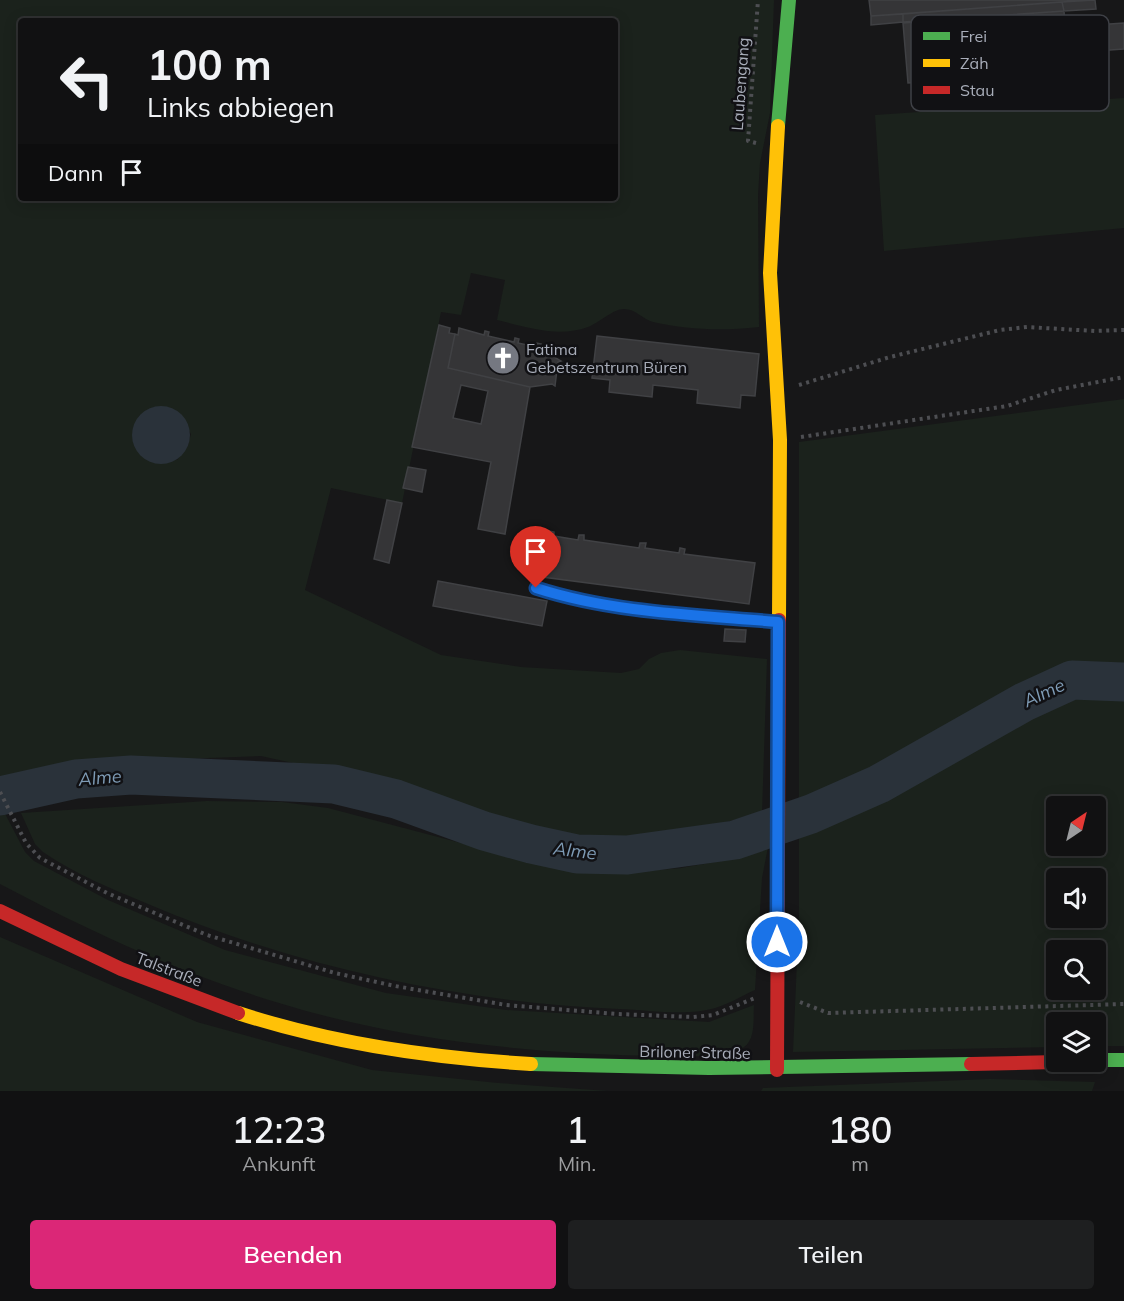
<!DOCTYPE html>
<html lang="de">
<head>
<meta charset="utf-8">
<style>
	:root { --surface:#111112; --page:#1e1f20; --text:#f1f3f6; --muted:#9c9d9f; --line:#303132; --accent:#db2777 }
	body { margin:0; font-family:Mulish,sans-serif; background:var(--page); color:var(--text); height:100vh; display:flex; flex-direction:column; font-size:22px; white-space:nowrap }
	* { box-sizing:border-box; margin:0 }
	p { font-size:20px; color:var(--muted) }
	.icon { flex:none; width:33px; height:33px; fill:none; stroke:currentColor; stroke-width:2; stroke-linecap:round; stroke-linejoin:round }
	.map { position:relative; height:1091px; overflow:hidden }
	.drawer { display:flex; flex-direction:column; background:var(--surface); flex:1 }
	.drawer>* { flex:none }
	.banner { position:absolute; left:18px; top:18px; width:600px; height:183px; border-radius:6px; box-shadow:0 3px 15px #0003,0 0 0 2px var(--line); background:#111112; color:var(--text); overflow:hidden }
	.needle { width:39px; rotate:35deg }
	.controls { position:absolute; left:1046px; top:796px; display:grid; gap:12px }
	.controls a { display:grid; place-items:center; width:60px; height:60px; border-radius:6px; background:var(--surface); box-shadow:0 3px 15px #0003,0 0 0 2px var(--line); font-size:30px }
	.pin { position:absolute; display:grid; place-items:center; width:51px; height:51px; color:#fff; margin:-62px -26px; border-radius:50% 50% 50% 0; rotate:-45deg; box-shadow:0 0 6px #0007 }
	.pin .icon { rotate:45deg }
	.me { position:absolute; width:66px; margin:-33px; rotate:0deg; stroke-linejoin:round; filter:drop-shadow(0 0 4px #0008) }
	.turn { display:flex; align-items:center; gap:21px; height:126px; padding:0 30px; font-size:27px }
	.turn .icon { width:78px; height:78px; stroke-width:2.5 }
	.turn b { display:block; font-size:42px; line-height:51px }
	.then { display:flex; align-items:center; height:57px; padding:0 30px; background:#0003; gap:12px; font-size:22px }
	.eta { display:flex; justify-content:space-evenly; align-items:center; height:102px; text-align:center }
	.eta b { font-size:36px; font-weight:600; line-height:42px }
	.primary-button { display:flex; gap:12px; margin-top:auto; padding:12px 30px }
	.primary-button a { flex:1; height:69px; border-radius:6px; background:var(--accent); color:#fff; font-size:24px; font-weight:600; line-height:69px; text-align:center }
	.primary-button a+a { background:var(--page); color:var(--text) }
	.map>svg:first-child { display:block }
	.green { fill:#1b221c; fill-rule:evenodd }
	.water { fill:#2a323a }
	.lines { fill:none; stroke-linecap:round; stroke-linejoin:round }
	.river { stroke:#2a323a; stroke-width:39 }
	.building { fill:#353537; stroke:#404144; stroke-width:1.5; fill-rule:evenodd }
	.path { stroke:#4d4e52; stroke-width:4; stroke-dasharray:3 4.5; stroke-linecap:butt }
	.lane { stroke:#4b4d51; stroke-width:9 }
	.fast { stroke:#4caf50; stroke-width:14 }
	.slow { stroke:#ffc107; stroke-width:14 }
	.jam { stroke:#c62828; stroke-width:14 }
	.route-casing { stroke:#114b97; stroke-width:15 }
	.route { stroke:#1a73e8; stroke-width:10 }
	.labels { text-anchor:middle; stroke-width:5; stroke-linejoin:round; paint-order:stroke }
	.street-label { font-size:16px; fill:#a8adb9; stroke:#111114 }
	.poi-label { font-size:16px; fill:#a8adb9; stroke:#111114; text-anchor:start }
	.water-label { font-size:18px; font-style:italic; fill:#7e9bb5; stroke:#111114 }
	.key { fill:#111114; stroke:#3e4046; stroke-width:1.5 }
	.key-label { font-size:16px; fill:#a8adb9 }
</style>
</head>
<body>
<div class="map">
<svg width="1124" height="1091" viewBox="0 0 1124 1091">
	<rect width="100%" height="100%" fill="#171718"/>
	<path class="green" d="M0 0H774L770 113 760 163 758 195 759 327C722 331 689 330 653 322 642 319 636 309 624 309 613 309 599 323 588 327 558 338 527 327 497 320L505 280 471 273 461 315 441 312 402 503 331 488 305 590 441 655 521 667 621 673 639 669 649 659 661 653 680 650 767 659 762 814 666 835 560 840 513 829 325 770 261 756 154 760 83 766 37 777 5 788 0 781ZM21 21H615V198H21ZM154 407 175 410 191 434 188 445 177 460 133 432 139 416Z
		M1124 98V228L884 251 875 115Z
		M1124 399V1046H1095V1023H1056V1047L793 1052 799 915V442ZM1056 807H1095V846H1056ZM1056 879H1095V918H1056ZM1056 951H1095V990H1056Z
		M207 801 282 802 328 808 537 863 611 874 681 868 715 862 768 847 762 878 755 990C743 995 731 1003 718 1007 689 1017 650 1010 619 1009 459 1002 296 967 148 904 112 889 75 874 43 852L35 844 21 813Z
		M0 804 25 852 34 861 108 900 225 950 386 993 506 1010 709 1022 754 1005C753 1018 756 1039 744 1047 728 1059 683 1056 664 1056 534 1054 403 1041 279 1003 182 974 89 931 0 884Z
		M0 937 197 1022 372 1070 498 1083 608 1091H0Z
		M990 1079 1095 1082 1092 1091H761L763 1088Z"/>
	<path class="water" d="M132 435a29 29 0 1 1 58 0a29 29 0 1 1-58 0Z"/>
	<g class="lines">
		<path class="river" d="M0 796 76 779 131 775 334 784 396 799 484 831 531 844 577 854 627 855 735 840 811 814 879 784 1024 702 1072 680 1124 682"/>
	</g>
	<path class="building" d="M869 0H1088L871 16Z
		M1095 0 1096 9 1064 11 1062 2Z
		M1062 2 1064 11 903 22V14Z
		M1064 11 1068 72 908 83 903 23Z
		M903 14V22L871 25V16Z
		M1124 23V49L1082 52 1081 26Z
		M439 325 450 328 449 333 455 334 448 368 530 387 505 534 478 529 491 462 412 447ZM461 385 488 391 481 424 453 418Z
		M459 328 484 335 485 331 489 332 488 336 514 342 515 338 519 339 518 343 536 347V343L541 344 539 348 561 361 558 362 555 386 552 384 530 387 448 368 455 334 458 335Z
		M597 336 759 354 755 396 741 395 740 408 697 403 698 390 653 385 652 397 609 392 610 380 592 378Z
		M408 467 426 470 422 492 403 488Z
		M387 500 402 503 389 563 374 559Z
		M549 531 554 532V536L578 540 579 535H584V540L639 548 640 543H646L645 548 679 553 680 548 685 549 684 554 755 563 749 604 527 575 533 534 549 536Z
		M438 581 547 601 542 626 433 606Z
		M725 629 746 630 745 642 724 641Z"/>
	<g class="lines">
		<path class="path" d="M756 143 748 141 758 0
			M799 385 890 357 1000 330 1027 327 1095 331 1124 330
			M801 437 1007 406 1056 390 1124 377
			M0 792 26 843 40 858 107 893 207 935 335 973 395 986 506 1005 617 1014 693 1017 713 1015 755 998
			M800 1002 828 1013 1124 1004"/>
		<path class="lane" d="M535 588C612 613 696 615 776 622"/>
		<path class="fast" d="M778 126 789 0
			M1095 1060H1124
			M531 1064 709 1068 971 1064"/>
		<path class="slow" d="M778 126 770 273 780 440 779 620
			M238 1013C333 1044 431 1058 531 1064"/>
		<path class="jam" d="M0 911 121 969 238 1013
			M971 1064 1056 1062
			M777 1070 779 620"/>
	</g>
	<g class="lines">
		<g class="route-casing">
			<path id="route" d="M536 588C613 613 697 615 778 622L777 942"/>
		</g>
		<use href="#route" class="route"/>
	</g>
	<defs>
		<g id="church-disc" transform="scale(1.725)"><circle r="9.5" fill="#757881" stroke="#111114"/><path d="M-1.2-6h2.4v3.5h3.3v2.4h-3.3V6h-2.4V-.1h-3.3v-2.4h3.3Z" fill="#fff"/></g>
	</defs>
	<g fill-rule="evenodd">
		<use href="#church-disc" x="503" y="358"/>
	</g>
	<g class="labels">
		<g class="street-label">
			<text transform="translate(740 84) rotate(-86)" y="6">Laubengang</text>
			<text transform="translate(169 969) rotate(21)" y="6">Talstraße</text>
			<text transform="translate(695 1052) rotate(1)" y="6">Briloner Straße</text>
		</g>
		<g class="poi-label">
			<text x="526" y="355">Fatima<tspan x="526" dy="18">Gebetszentrum Büren</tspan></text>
		</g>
		<g class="water-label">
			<text transform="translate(1044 693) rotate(-25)" y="6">Alme</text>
			<text transform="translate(100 778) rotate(-5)" y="6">Alme</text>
			<text transform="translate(575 851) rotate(7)" y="6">Alme</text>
		</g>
	</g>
	<rect x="911" y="15" width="198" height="96" rx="9" class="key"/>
	<rect x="923" y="32" width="27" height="8" fill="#4caf50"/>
	<rect x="923" y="59" width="27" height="8" fill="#ffc107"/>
	<rect x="923" y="86" width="27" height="8" fill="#c62828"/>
	<g class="key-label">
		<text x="960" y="42">Frei</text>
		<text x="960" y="69">Zäh</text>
		<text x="960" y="96">Stau</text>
	</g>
</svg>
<div class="controls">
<a><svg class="needle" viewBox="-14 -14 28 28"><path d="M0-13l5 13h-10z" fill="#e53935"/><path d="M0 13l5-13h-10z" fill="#9c9d9f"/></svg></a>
<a><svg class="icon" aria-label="sound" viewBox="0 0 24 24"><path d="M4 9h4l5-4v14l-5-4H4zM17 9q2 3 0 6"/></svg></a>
<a><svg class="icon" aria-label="search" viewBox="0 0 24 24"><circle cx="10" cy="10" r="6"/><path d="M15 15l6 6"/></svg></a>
<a><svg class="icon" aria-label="layers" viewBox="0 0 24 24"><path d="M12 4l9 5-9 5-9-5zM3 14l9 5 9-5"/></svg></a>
</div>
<div class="pin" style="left:536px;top:588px;background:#d93025"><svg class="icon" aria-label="arrive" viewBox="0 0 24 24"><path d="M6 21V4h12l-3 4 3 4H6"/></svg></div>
<svg class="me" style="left:777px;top:942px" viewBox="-20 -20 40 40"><circle r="17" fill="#1a73e8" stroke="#fff" stroke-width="3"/><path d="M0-11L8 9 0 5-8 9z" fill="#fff"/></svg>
<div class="banner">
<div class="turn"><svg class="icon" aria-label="left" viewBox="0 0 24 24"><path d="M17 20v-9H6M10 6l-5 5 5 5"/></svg><div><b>100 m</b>Links abbiegen</div></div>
<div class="then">Dann<svg class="icon" aria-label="arrive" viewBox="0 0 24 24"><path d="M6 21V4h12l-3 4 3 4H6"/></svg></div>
</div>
</div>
<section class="drawer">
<div class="eta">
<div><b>12:23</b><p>Ankunft</p></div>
<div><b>1</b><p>Min.</p></div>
<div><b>180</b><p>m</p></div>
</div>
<div class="primary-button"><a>Beenden</a><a>Teilen</a></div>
</section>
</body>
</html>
